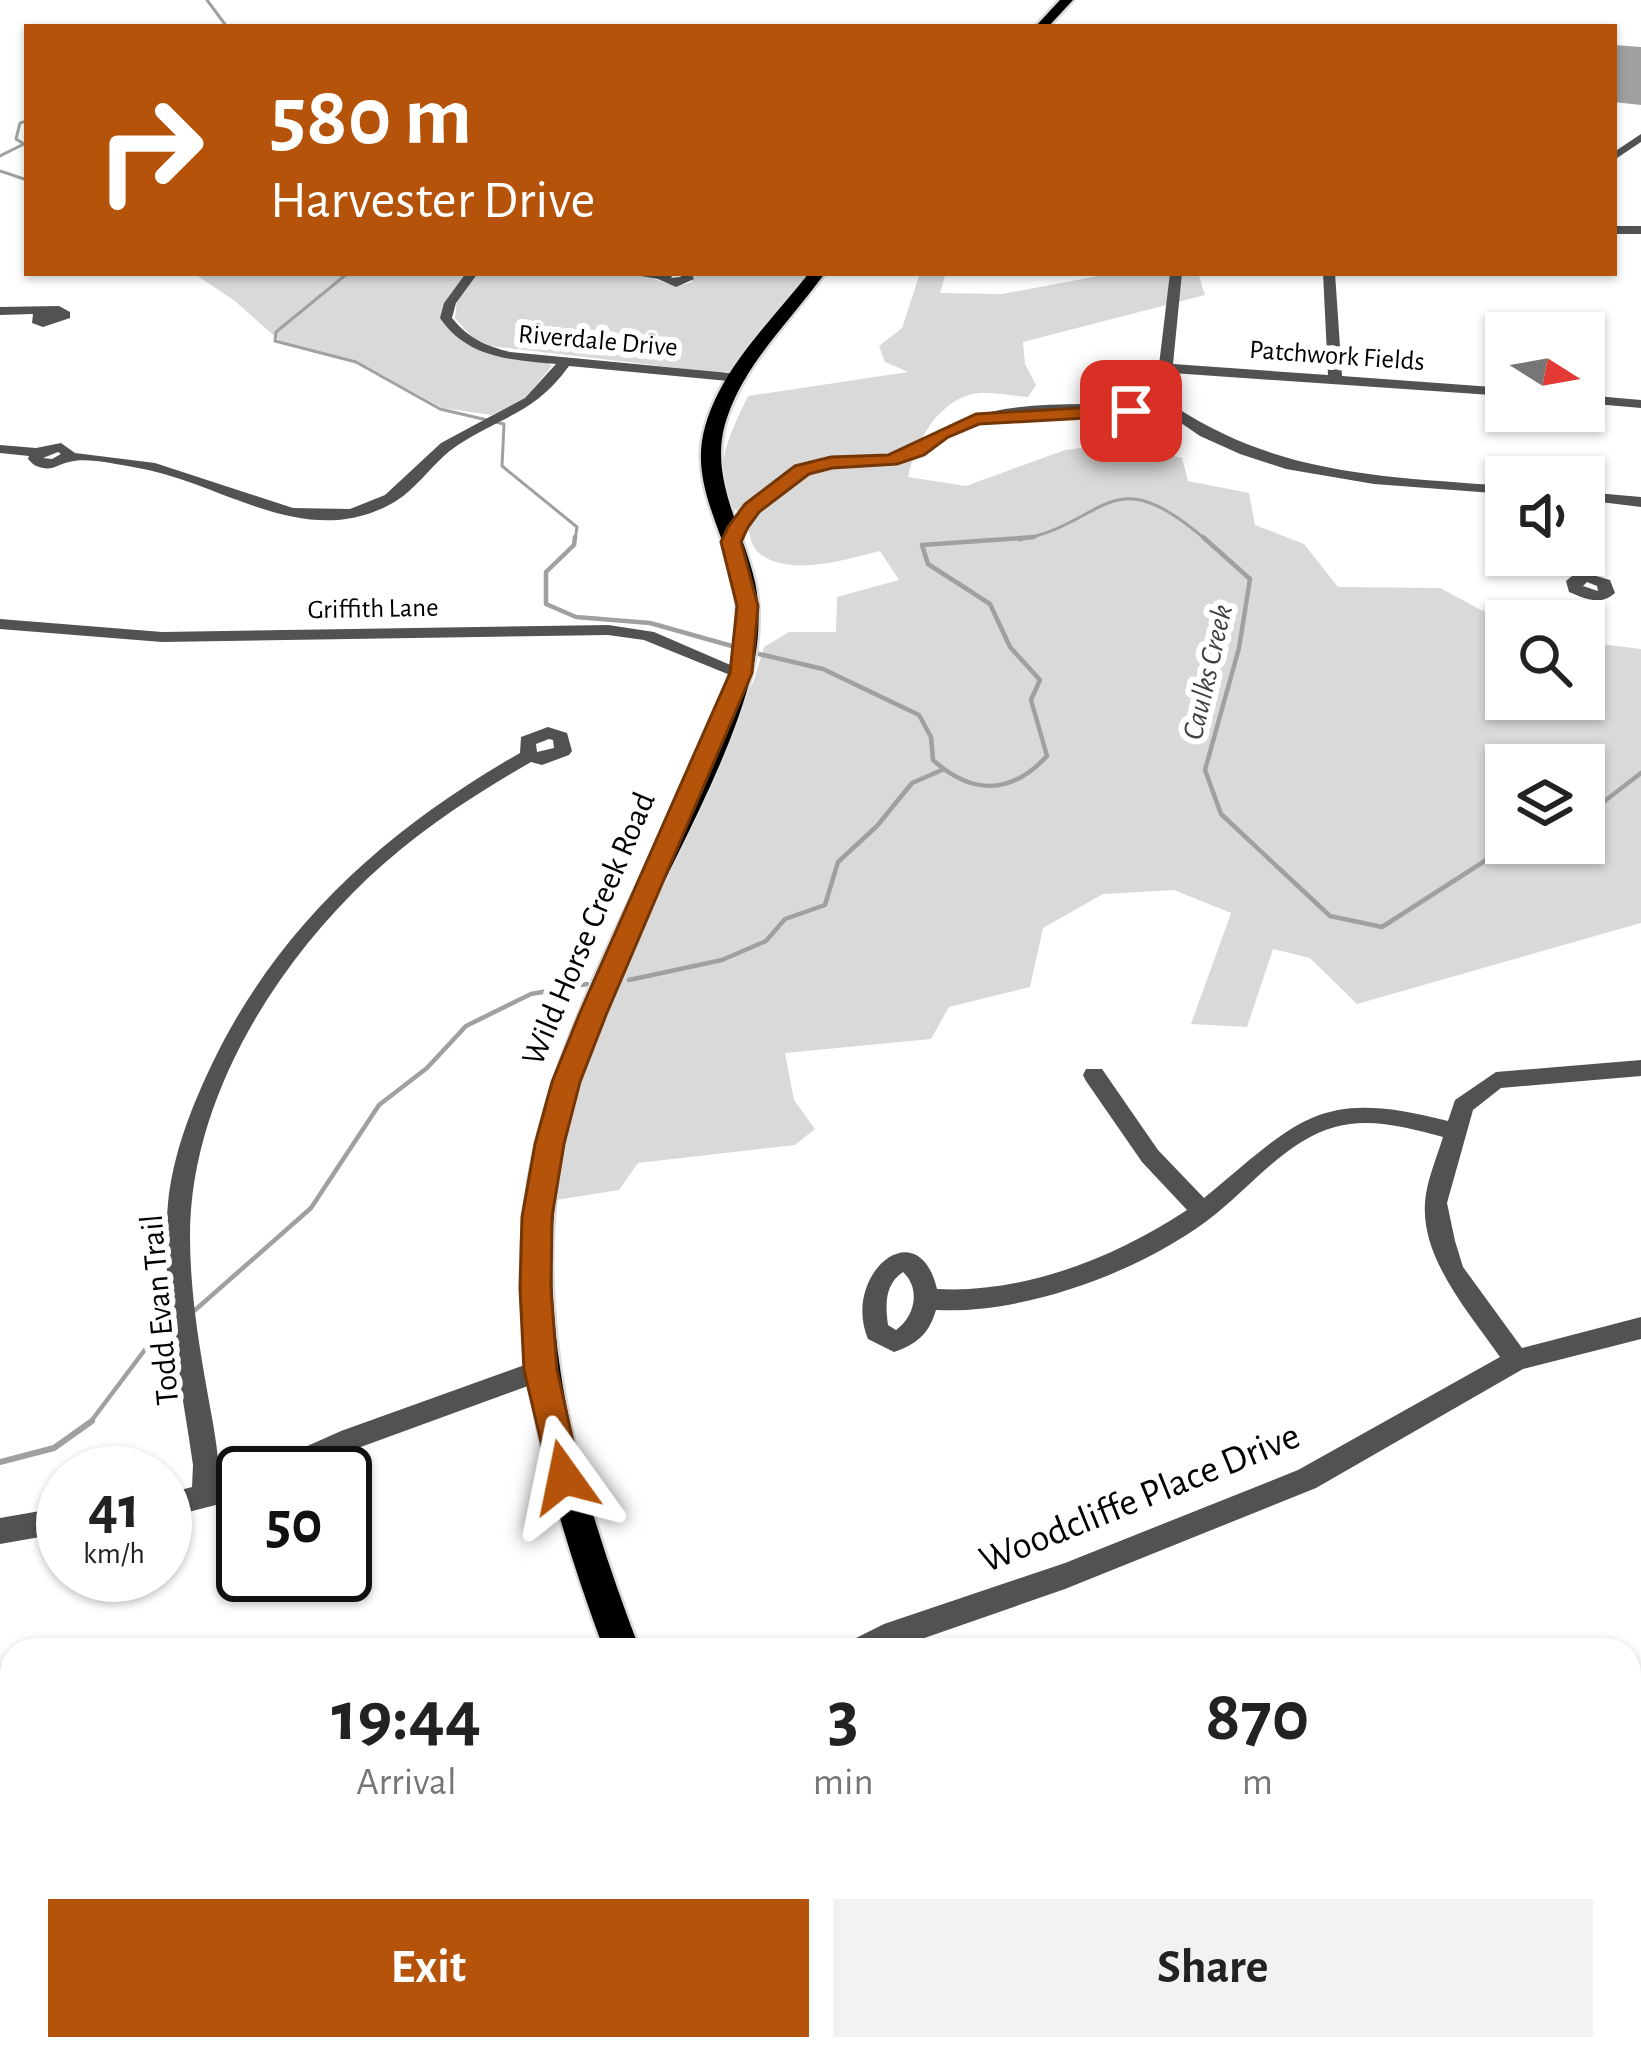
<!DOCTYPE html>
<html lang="en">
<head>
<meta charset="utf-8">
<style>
	:root { --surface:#fff; --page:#f2f2f2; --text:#222; --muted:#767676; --accent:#b45309 }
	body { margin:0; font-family:"Alegreya Sans",sans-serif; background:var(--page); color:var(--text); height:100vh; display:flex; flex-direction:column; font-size:45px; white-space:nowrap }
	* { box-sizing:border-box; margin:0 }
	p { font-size:39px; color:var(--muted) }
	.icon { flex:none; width:66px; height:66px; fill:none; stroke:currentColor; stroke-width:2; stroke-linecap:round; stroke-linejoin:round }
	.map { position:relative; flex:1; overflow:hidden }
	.side { position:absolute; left:0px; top:1638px; width:1641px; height:423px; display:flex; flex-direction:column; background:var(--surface); border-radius:36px 36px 0 0; box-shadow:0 3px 9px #0004 }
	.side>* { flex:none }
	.guide { position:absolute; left:24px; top:24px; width:1593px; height:252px; border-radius:0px; box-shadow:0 3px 9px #0004; background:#b45309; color:#fff; overflow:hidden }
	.needle { width:78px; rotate:101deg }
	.fabs { position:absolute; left:1485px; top:312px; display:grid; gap:24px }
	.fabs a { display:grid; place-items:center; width:120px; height:120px; border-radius:0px; background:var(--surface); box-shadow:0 3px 9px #0004; font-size:60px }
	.speed { position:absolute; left:36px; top:1446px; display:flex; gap:24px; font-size:60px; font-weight:700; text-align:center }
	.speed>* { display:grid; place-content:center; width:156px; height:156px; border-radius:50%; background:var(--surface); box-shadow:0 3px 9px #0004; line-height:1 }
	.speed small { font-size:30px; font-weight:400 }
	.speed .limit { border:6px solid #111; border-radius:18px; background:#fff; color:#111 }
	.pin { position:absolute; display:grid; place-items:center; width:102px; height:102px; color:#fff; margin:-51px; border-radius:24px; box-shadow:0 6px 18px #0006 }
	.me { position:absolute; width:132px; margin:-66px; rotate:348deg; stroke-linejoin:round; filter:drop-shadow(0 0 9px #0008) }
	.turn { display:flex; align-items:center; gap:42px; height:252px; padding:0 48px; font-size:54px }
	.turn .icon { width:156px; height:156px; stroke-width:2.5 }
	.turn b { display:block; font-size:84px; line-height:102px }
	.eta { display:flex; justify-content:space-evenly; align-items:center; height:204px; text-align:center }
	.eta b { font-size:72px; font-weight:700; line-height:84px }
	.button { display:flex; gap:24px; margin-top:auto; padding:24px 48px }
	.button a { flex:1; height:138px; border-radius:0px; background:var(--accent); color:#fff; font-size:48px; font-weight:700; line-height:138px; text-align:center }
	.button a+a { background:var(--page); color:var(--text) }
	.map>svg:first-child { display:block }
	.green { fill:#d9d9d9; fill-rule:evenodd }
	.water { fill:#a0a0a0 }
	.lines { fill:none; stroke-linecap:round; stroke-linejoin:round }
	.stream-far2 { stroke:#a0a0a0; stroke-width:3 }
	.stream-far1 { stroke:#a0a0a0; stroke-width:4.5 }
	.stream { stroke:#a0a0a0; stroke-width:6 }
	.major-casing { stroke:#dbdbdb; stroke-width:5 }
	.minor { fill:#525252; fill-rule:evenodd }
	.major { fill:#000; fill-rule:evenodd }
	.route { fill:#b45309; stroke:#753606; stroke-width:3 }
	.labels { text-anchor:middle; stroke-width:12; stroke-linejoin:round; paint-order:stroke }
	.far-street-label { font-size:27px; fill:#000; stroke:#fff }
	.far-water-label { font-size:30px; font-style:italic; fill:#414141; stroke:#fff }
	.street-label { font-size:33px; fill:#000; stroke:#fff }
	.near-street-label { font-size:39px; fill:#000; stroke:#fff }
</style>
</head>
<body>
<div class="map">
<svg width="1641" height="2060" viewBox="0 0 1641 2060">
	<rect width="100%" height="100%" fill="#fff"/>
	<path class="green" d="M193 273H466L444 303 448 328 480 350 547 362 552 366 525 398 492 415 442 408 357 361 280 341 235 301Z
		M477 273C532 273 593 266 647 277 664 281 672 289 692 282V273H813L733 370 721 373 490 346 472 337 455 318 457 299Z
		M920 273H946L940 293 1002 294 1114 273H1198L1205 295 1023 342 1025 364 1036 385 1028 397C1011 396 985 390 969 395 934 406 915 445 908 477L966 486 1065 450 1118 443 1182 458 1188 481 1249 493 1255 525 1304 544 1338 587 1440 588 1481 610 1517 621H1506V699H1584V642L1641 649V923L1357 1004 1310 958 1273 949 1247 1027 1191 1024 1231 913 1174 890 1103 894 1043 928 1030 987 949 1007 931 1039 785 1053 794 1100 815 1129 795 1145 638 1163 619 1190 556 1200 571 1113 602 1020 754 680 764 647 789 632H836L837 597 899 580 880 551C848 559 788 578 759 553 748 543 751 530 744 518 741 513 734 510 731 504 711 467 732 430 748 396L908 372 885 362 879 346 902 328ZM1506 765H1584V843H1506Z"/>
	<path class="water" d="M1614 45 1641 47V105L1614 102Z"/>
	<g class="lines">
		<path class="stream-far2" d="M207 0 227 27
			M0 156 24 144 16 139 20 123 27 121
			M0 171 27 180
			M348 273 276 332 275 341 356 362 440 409 504 424 502 466 577 527 575 540
			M1019 540C1107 524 1110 456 1206 540"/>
		<path class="stream-far1" d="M575 537 574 545 546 572V604L576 617 650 623 739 648
			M1203 537 1250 579 1239 648 1205 770 1221 814 1330 916 1382 927 1491 857 1525 843
			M755 653 823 669 919 715 931 737 933 760C972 795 1011 795 1047 756L1031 700 1040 680 1010 647 990 604 928 564 922 545 1034 537
			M1584 817 1641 773
			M629 980 722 960 766 941 785 919 825 905 838 862 877 826 912 783 942 770
			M194 1311 311 1208 379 1105 427 1068 466 1026 531 994 587 984
			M89 1424 150 1343 174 1323"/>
		<path class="stream" d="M0 1462 54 1448 92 1421"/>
		<g class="major-casing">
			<path id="major" d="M1060 0H1073L1048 27H1035Z
				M809 273H825C792 319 747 361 728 415 706 474 742 525 755 582 761 610 759 644 752 672 730 762 671 862 633 947 604 1014 576 1082 562 1153 530 1323 580 1493 640 1650H604C546 1493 497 1320 534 1152 551 1077 580 1007 612 938 650 853 707 762 730 672 740 634 739 593 727 555 715 518 696 481 702 441 713 375 770 323 809 273Z
				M756 2049H798L803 2060H761Z"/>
		</g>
		<path class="minor" d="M1641 134V142L1614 160V152Z
			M1614 226H1641V234H1614Z
			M466 273H478L456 303 452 318C468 338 486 346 510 352L739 374 746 378 739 382 569 366C534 414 504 415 458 445 433 461 417 491 389 505 301 551 219 480 133 467 115 464 86 457 69 462 59 464 54 470 43 468 34 466 34 465 28 459L29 456 0 453V445L36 448 61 443 75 453 155 463 293 508 350 509 385 495 441 443 525 398 556 364C511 360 467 358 440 318L444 303ZM58 452 61 454 52 459 43 458Z
			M624 273H674L671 278 681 277 679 273H691L694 279 676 287 658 279Z
			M1170 273H1182L1173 364 1328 375 1323 273H1335L1342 376 1506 388V396L1172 373 1170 390 1174 406C1281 476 1383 476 1506 486V494L1374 484 1286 469 1240 454 1200 436 1165 412 1045 413 979 423 897 463 836 466 808 473 766 504 737 545H727L724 542C748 498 785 462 838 458 856 456 875 460 893 455 920 447 940 426 967 418 1029 398 1096 406 1160 404L1156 390Z
			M59 306 70 312V318L43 327 32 323 33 314 0 315V307Z
			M1584 395 1641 400V408L1584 403Z
			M1584 492 1641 497V507L1584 500Z
			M1559 555H1575L1586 573 1610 580 1615 593C1600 606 1586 599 1569 592L1566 581 1572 576ZM1587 582 1597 586 1598 591 1583 586Z
			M0 619 162 632 608 625 654 632 749 673 741 678 735 677 644 640 608 635 162 642 0 629Z
			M548 727 567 733 572 751 569 755 542 765 531 762C473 795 417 832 368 878 273 968 190 1101 190 1236 190 1288 198 1339 207 1390 212 1419 219 1450 219 1480L243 1474V1498L165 1518V1494L192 1487 193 1465C181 1379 160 1290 168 1203 173 1154 191 1108 212 1064 278 926 388 828 520 753L521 737ZM549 739 553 740 554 748 537 752 536 744Z
			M1641 1060V1076L1501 1088 1473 1110 1447 1203 1455 1241 1463 1267 1522 1348 1641 1317V1339L1523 1369 1316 1488 1065 1589 890 1650H848L852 1640 884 1624 1065 1563 1298 1470 1500 1357C1470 1314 1421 1259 1425 1203 1426 1182 1437 1157 1443 1137 1409 1128 1370 1117 1335 1127 1289 1139 1253 1184 1217 1213 1148 1269 1026 1315 936 1310 929 1334 917 1344 894 1352L868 1339C841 1275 918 1209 937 1289 1024 1294 1116 1257 1187 1210L1142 1162 1086 1081 1083 1075 1086 1069H1102L1158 1150 1204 1198C1299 1120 1318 1087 1448 1121L1455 1100 1496 1072ZM903 1272C921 1289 915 1316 896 1330L888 1325C885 1304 885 1284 903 1272Z
			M541 1359 550 1362 553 1370 550 1378 358 1448 304 1473H263L267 1464 341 1431Z
			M63 1507V1533L0 1544V1518Z
			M1629 1690 1641 1694V1722L1629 1718Z
			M12 1891V1925L0 1930V1896Z
			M268 2049H300L296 2060H264Z
			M1377 2049H1409L1405 2060H1373Z
			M1428 2049H1464L1468 2060H1432Z"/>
		<use href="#major" class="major"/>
	</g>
	<path class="route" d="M1131 405 1140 411 1138 415 979 424 948 437 924 455 897 464 832 468 809 474 759 512 748 527 741 542 758 606 752 673 606 1015 580 1082 564 1144 552 1217 551 1288 557 1370 581 1477 576 1488 564 1493 552 1488 524 1370 520 1288 522 1217 535 1144 552 1082 579 1015 730 673 737 606 721 542 728 527 745 504 795 466 831 457 888 455 976 414Z"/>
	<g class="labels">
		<g class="far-street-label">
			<text transform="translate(598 340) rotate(5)" y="9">Riverdale Drive</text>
			<text transform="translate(1337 355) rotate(4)" y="9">Patchwork Fields</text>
			<text transform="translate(373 608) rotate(-1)" y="9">Griffith Lane</text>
		</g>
		<g class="far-water-label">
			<text transform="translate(1207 672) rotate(-77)" y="10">Caulks Creek</text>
		</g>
		<g class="street-label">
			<text transform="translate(587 928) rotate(-67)" y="12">Wild Horse Creek Road</text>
			<text transform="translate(158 1310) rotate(-95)" y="12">Todd Evan Trail</text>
		</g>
		<g class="near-street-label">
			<text transform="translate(1139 1496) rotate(-22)" y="14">Woodcliffe Place Drive</text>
		</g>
	</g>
</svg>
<div class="fabs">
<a><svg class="needle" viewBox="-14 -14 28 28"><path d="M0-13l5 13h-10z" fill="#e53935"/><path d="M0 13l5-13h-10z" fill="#767676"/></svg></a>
<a><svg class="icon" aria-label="sound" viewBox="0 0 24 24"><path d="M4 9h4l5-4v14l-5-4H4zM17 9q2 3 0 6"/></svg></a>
<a><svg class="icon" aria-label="search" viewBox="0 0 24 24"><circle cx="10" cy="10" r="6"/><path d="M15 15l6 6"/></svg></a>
<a><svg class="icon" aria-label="layers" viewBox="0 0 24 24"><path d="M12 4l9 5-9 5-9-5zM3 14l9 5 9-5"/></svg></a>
</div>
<div class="speed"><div>41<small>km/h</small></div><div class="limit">50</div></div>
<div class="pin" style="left:1131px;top:411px;background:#d93025"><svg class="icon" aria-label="arrive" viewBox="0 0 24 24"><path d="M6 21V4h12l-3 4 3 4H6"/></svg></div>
<svg class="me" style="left:564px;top:1477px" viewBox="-20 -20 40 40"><path d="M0-17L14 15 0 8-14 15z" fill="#b45309" stroke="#fff" stroke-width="4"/></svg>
<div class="guide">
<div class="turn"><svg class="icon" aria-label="right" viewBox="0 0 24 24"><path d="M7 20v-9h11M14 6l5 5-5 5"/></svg><div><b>580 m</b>Harvester Drive</div></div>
</div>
<section class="side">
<div class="eta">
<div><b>19:44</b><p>Arrival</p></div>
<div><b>3</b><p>min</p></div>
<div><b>870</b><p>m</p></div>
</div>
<div class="button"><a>Exit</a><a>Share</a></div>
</section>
</div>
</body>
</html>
